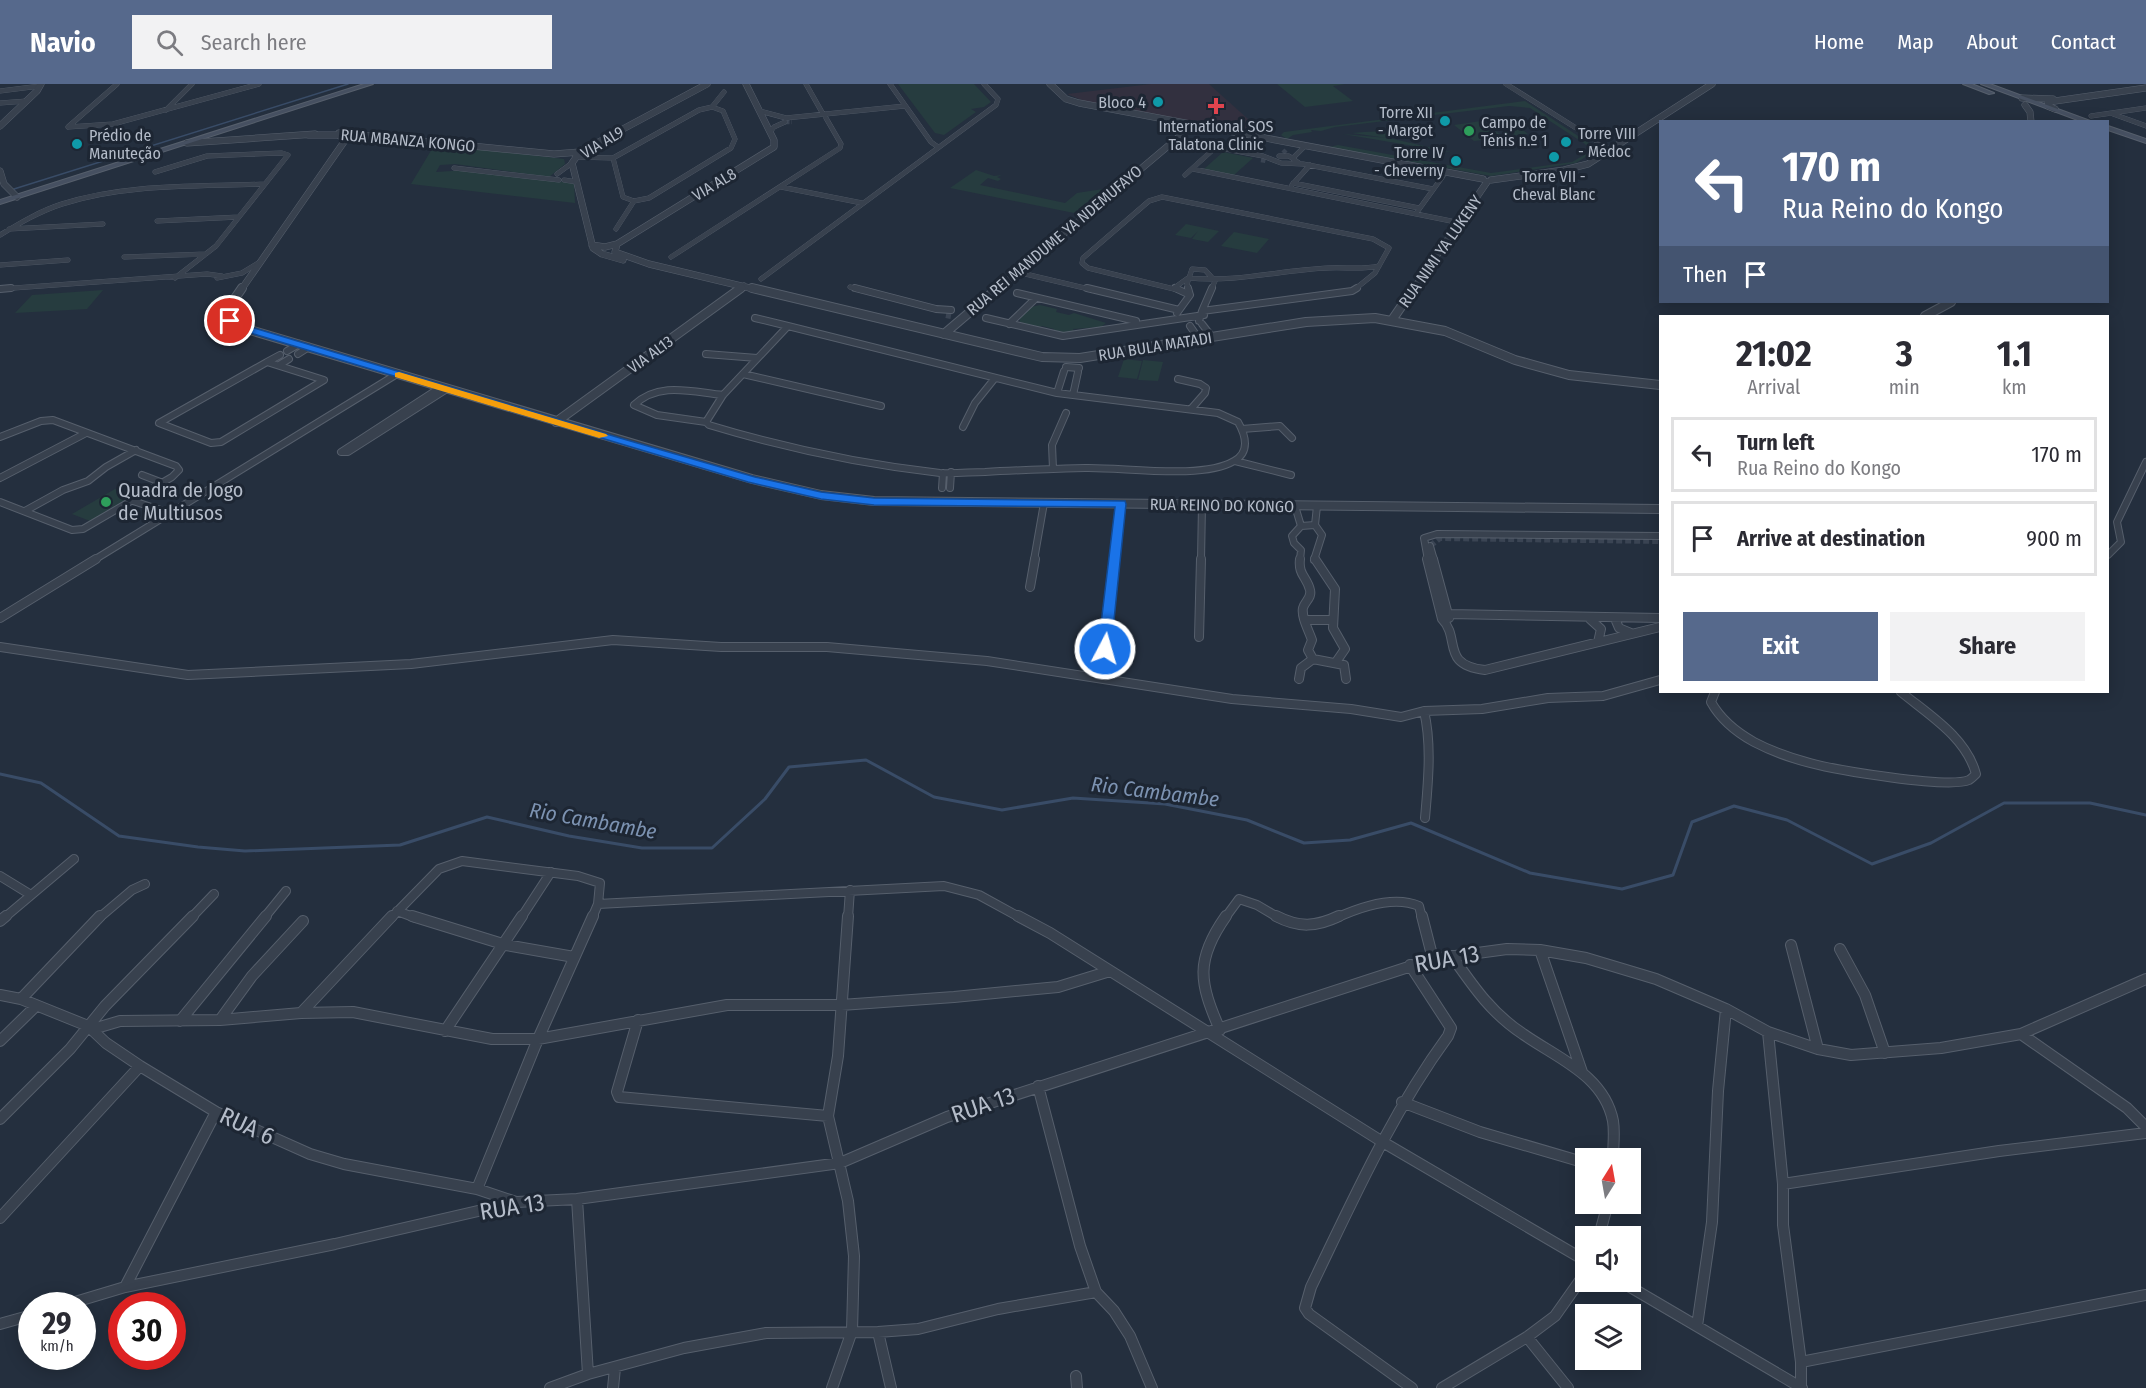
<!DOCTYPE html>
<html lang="en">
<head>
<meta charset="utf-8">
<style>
	:root { --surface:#fff; --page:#f2f2f3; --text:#2b2b33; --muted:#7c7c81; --line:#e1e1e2; --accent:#56698c }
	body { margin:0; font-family:"Fira Sans Condensed",sans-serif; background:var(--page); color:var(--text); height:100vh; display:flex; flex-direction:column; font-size:22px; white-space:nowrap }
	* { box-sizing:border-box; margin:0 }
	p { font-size:20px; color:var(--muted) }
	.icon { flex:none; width:33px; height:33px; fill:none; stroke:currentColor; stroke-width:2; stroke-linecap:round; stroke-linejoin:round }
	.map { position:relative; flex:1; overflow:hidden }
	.panel { position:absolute; left:1659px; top:231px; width:450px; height:378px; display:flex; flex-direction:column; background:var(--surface); border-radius:0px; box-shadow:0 3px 15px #0003 }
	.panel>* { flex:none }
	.guide { position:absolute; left:1659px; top:36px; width:450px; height:183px; border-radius:0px; box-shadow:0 3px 15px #0003; background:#56698c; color:#fff; overflow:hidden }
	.needle { width:39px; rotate:11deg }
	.buttons { position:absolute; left:1575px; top:1064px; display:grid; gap:12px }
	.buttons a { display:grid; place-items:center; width:66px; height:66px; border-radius:0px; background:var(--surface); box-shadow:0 3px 15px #0003; font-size:30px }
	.speed { position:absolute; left:18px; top:1208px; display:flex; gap:12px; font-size:30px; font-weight:700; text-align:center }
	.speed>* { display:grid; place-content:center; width:78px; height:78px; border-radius:50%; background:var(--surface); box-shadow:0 3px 15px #0003; line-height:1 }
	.speed small { font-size:15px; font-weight:400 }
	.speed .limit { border:9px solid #d22; background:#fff; color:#111 }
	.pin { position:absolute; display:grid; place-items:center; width:51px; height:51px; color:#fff; margin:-26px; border:3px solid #fff; border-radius:50%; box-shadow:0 2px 6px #0007 }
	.me { position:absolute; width:66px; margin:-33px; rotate:6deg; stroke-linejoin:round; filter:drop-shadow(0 0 4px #0008) }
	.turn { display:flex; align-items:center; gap:21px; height:126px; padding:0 24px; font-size:27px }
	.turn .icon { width:78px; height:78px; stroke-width:2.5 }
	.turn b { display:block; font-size:42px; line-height:51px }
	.then { display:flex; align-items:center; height:57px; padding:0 24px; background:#0003; gap:12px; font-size:22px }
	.eta { display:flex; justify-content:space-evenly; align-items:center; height:102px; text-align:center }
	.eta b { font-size:36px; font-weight:700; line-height:42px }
	.cta { display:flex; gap:12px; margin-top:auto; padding:12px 24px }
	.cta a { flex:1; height:69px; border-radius:0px; background:var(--accent); color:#fff; font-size:24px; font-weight:700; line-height:69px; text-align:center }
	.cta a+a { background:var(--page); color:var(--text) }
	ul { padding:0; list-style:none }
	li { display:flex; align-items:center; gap:18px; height:75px; margin:0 12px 9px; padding:0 12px; border:3px solid var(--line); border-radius:0px }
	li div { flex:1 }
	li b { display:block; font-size:22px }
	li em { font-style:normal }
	header { display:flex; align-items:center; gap:36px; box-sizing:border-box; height:84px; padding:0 30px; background:var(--accent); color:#fff }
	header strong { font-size:28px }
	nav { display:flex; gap:33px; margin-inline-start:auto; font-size:21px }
	.search { width:420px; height:54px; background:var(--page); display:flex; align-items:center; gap:15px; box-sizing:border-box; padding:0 21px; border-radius:0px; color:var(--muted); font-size:22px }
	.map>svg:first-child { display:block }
	.medical { fill:#32303f }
	.green { fill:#263c3f }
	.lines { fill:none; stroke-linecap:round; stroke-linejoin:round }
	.stream-far1 { stroke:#394c67; stroke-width:1.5 }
	.stream { stroke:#394c67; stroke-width:3 }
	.minor-tunnel-far1 { stroke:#3a4453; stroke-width:4.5; stroke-dasharray:4.5 2; stroke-linecap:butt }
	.minor-tunnel { stroke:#3a4453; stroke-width:6; stroke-dasharray:6 3; stroke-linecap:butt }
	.minor-far3-casing { stroke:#565f6c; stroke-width:5 }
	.minor-far2-casing { stroke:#565f6c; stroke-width:8 }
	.minor-far1-casing { stroke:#565f6c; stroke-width:10 }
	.minor-casing { stroke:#565f6c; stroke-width:12 }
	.tertiary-far1-casing { stroke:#565f6c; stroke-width:7 }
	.tertiary-casing { stroke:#565f6c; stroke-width:10 }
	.secondary-casing { stroke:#565f6c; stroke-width:2 }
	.minor-far3 { stroke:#38414e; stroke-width:4.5 }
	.minor-far2 { stroke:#38414e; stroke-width:6 }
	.minor-far1 { stroke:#38414e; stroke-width:8 }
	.minor { stroke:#38414e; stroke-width:10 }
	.tertiary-far1 { stroke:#38414e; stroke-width:6 }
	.tertiary { stroke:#38414e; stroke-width:8 }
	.secondary { fill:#465061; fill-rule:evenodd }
	.route { fill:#1a73e8; stroke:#114b97; stroke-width:1.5 }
	.slow { fill:#f59e0b }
	.culture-dot { fill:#0f9aa8; stroke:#1d2633; stroke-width:2 }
	.health-dot { fill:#e0444e; stroke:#1d2633; stroke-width:2 }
	.leisure-dot { fill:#2e9e5b; stroke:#1d2633; stroke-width:2 }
	.labels { text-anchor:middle; stroke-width:6; stroke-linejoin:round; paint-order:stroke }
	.far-poi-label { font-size:16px; fill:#b4bcc9; stroke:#1d2633; text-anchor:end }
	.far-street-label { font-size:16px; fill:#b4bcc9; stroke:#1d2633 }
	.poi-label { font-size:20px; fill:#b4bcc9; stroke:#1d2633; text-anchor:start }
	.water-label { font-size:21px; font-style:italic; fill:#7c92b1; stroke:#1d2633 }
	.near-street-label { font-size:24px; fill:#b4bcc9; stroke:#1d2633 }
</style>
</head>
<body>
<header>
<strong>Navio</strong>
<div class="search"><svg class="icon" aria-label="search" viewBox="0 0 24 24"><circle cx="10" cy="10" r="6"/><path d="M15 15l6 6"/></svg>Search here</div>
<nav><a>Home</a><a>Map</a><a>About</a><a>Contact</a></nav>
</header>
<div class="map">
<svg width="2146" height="1304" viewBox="0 0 2146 1304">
	<rect width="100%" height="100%" fill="#242f3e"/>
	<path class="medical" d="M1151 0H1209L1258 44 1253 49 1084 17 1067 10Z"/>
	<path class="green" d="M898 0H974L991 18 984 23 971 25 976 28 944 51 935 49Z
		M1277 0H1345L1333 2 1353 17 1305 23Z
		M1525 17 1598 65 1576 79 1491 92 1329 63 1338 61 1491 89 1572 78 1591 67 1585 60 1530 24 1509 22 1335 43 1321 47 1311 46 1312 48 1293 51 1287 55 1281 51 1284 48Z
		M1509 35 1528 50 1510 52 1488 38Z
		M1481 37 1500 50 1509 53 1474 57 1454 41Z
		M1399 46 1402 49 1399 50 1402 51 1389 54 1455 69 1343 50 1387 54 1352 49C1369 47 1382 48 1399 46Z
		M435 60 564 75 565 80 549 93 455 80 440 81 436 88 468 86 574 99 575 119 411 100Z
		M1223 68 1253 74 1234 91 1204 85Z
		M976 86 994 92 1002 91 997 93 1001 95 998 97 988 94 980 101 1065 119 1077 109 1103 105 1074 129 950 104Z
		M1186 140 1219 147 1208 158 1192 155 1198 147 1191 154 1175 151Z
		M1234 148 1269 155 1257 169 1221 162Z
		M103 206 87 225 15 229 32 211Z
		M1040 221 1057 225 1056 228 1069 231 1074 229 1106 239 1101 243 1073 245 1074 247 1062 249 1053 247 1054 245 1042 242 1038 244 1020 238V233L1031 223Z
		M1124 275 1142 277 1137 295 1118 293Z
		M1143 276 1163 278 1158 297 1138 296Z
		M115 405 133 411 90 437 72 430Z"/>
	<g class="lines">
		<path class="stream-far1" d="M14 105 348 0"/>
		<path class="stream" d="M0 690 41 699 119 752 198 763 245 767 400 761 487 733 569 752 642 764H712L765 715 789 683 866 676 934 713 1002 726 1073 714 1165 720 1247 736 1304 759 1350 756 1411 739 1530 789 1622 805 1673 791 1692 738 1734 722 1787 736 1872 780 1931 759 2004 719H2090L2146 731"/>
		<path class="minor-tunnel-far1" d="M785 38H792
			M1283 69 1286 66
			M1261 76 1266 77"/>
		<path class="minor-tunnel" d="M946 231 951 232
			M1430 462 1440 454 1660 457"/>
		<g class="minor-far3-casing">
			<path id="minor-far3" d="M806 0 823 30
				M890 0 931 58 938 63
				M1506 0 1611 66
				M0 7 40 2
				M0 19 27 17
				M712 23 723 27 735 55 731 64 649 114 634 117 623 113 613 74 699 26Z
				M712 23 724 8
				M166 26 192 0
				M760 27 786 34 905 22
				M2113 30 2146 42
				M2091 32 2146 24
				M68 43 113 40 259 0
				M68 43 117 0
				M770 48 774 43 785 38
				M1183 57 1263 72 1281 79 1303 80 1433 105
				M1279 72H1289L1299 79
				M575 73 613 74
				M1293 74 1305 62
				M454 84 559 96
				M1193 85 1451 137
				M155 88 207 72 282 69 288 71 216 162 175 194
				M557 90 572 79
				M1185 91 1216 63
				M564 96 577 98
				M1293 99 1419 124
				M1292 101 1310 81
				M781 103 862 119
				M1417 128 1443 92
				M157 137 239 133
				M9 145 103 140
				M616 145 634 117
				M0 151C20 139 40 127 62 120 127 99 198 103 265 100
				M124 173 206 170
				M671 173 840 64 841 60 826 34
				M0 181 68 176
				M1017 188 1093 206
				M217 194 242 189 260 178
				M761 195 996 21 998 15 984 0
				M850 203 861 206
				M1174 204 1188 194C1235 199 1281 186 1328 184 1345 183 1362 186 1379 182
				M0 205 207 190 222 192
				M1178 206 1088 184 1082 179 1083 174 1149 117 1162 113 1373 155 1389 164 1375 189 1354 206
				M1189 206 1187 200 1192 185 1205 186 1215 197
				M1211 206 1215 197"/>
		</g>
		<g class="minor-far2-casing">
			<path id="minor-far2" d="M855 204 936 225 951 226
				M1087 204 1179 226
				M1175 204 1190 211
				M0 205 11 204
				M1017 209 1136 237
				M1202 227 1212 204
				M1177 229 1190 211 1188 204
				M755 234 788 242
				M986 234 1063 252 1204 231
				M1199 237 1202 227 1352 207 1357 204
				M1009 240 1036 214
				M1202 240 1212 253
				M788 242 1057 309 1218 329 1238 338C1246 352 1250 368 1234 377 1202 396 1124 383 1085 384 1052 385 1019 386 985 388 971 388 955 390 940 389 861 380 785 364 709 341L706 338 723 311Z
				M1190 242 1199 255
				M287 267 299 260
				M298 270 309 263
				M706 270 757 274
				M267 278 324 296 221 358 211 359 159 339Z
				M267 278 280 271
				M279 281 289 275
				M1066 283 1079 284
				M743 290 881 322
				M1178 295 1200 300 1206 304 1205 309 1191 325
				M441 303 341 368H348L447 305
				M1057 309 1064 287
				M1073 311 1078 288
				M706 338 657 331 634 321C659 297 692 308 723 311
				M963 343 975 319 995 294
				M1242 345 1280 342 1292 354
				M0 353 41 337 53 336 176 382 179 386 172 393 83 445 72 446 0 418
				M1235 377 1291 391
				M1053 385 1052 361 1066 329
				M142 391 163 399
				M0 394 86 349
				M942 404 943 389
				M950 404 951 388
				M133 417 170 429
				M1295 422 1301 442
				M25 427 63 406 88 397 106 383 136 366
				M1430 462 1434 476
				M2108 471 2121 458 2117 438 2146 378
				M94 476 397 290
				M1034 476 1044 419
				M1115 476 1121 420
				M1201 476 1202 421
				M1300 476 1301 466 1294 459 1292 452 1301 442 1315 441
				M1314 476 1322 451 1315 441 1317 422
				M1428 476 1424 454 1437 450 1660 452"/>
		</g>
		<g class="minor-far1-casing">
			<path id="minor-far1" d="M1300 475C1298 491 1307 493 1310 506 1312 514 1305 517 1303 524 1301 533 1309 547 1312 556L1308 566 1313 575
				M1315 475 1335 505 1333 544 1345 565 1336 578
				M1427 475 1442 535C1461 554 1440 581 1485 586L1660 543
				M1433 475 1449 534
				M1030 503 1035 475
				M1449 530 1660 534
				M0 534 96 475
				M1619 534 1616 537 1619 544 1631 549
				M1590 535 1601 545 1598 558
				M1305 536H1332
				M1199 553 1201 475
				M0 563 188 591 411 580 613 556 721 563H827L987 577 1232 615 1351 625 1401 633 1424 627 1482 625 1548 614 1603 612 1660 596
				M1105 565 1115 475
				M1299 595 1301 584 1313 575 1344 581 1346 595
				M1715 608 1711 618C1721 636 1736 648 1754 658 1771 667 1791 674 1810 679 1836 686 1948 705 1969 696 1971 695 1975 691 1976 690 1966 653 1929 631 1901 608
				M1424 627C1432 661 1428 699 1425 734
				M0 792 31 811
				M598 820 944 802 979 811 1021 834
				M397 827 416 834
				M4 834 74 775
				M99 834 132 806 145 800
				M191 834 214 810
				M264 834 286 807
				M391 834 439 785 462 777 578 792 600 799 598 820 592 834
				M521 834 551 788
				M848 834 850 806
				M1225 834 1239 815 1257 821 1279 834
				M1336 834C1360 823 1394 811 1419 822L1422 834"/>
		</g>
		<g class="minor-casing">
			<path id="minor" d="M412 832 506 861 574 873
				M1018 832 1050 849 1381 1057 1586 1177
				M1276 832C1299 844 1316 843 1339 832
				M1422 832 1433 875
				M0 837 6 832
				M1791 861 1818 965
				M1840 865 1865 911 1885 969
				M1540 866 1582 988
				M1452 872C1473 902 1491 929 1523 950 1557 974 1604 991 1613 1037 1615 1049 1613 1062 1613 1074
				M1410 881 1451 944 1448 952C1391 1030 1353 1116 1311 1203L1305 1224 1309 1230 1412 1304
				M0 911 21 915 88 942 106 959 140 982 216 1028 310 1070 344 1080 477 1105 516 1118
				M21 915 100 832
				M301 929 392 832
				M220 936 252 892 303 837
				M638 936 617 1008 619 1013 828 1032
				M180 937 266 832
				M93 945 120 937 220 936 301 929 353 928 492 955H538L727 921H841L954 913 1058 903 1110 887
				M1220 946C1199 898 1195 876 1226 832
				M445 947 522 832
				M1768 948 1783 1100V1141L1801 1278V1304
				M2021 950 2127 1024 2146 1043
				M0 957 36 922
				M1038 1002 1080 1162 1096 1208 1114 1227 1130 1252 1152 1304
				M1402 1018 1480 1048 1586 1079
				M0 1035 70 965 105 922 193 832
				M1783 1100 1999 1067 2146 1049
				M477 1105 538 955 593 832
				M577 1115 588 1290
				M0 1134 140 982
				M1599 1152 1608 1119
				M1620 1197 1802 1304
				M125 1203 216 1028
				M65 1221 125 1203 335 1160 517 1118 577 1115 840 1079 947 1033 1433 875 1507 865 1540 866 1586 874 1656 895 1726 925 1768 948 1818 965 1851 971 1941 964 2021 950 2146 895
				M0 1240 32 1231
				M1697 1242 1712 1138 1718 1007 1726 925
				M878 1248 891 1304
				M1527 1253 1568 1304
				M1801 1278 2146 1211
				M1076 1292 1077 1304
				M550 1304 588 1290 684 1264 766 1249 878 1248 918 1245 998 1225 1096 1208
				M613 1304 615 1284
				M832 1304 852 1247 854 1172 848 1117 828 1032 838 972 848 832
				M1442 1304 1527 1253 1555 1232 1586 1188"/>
		</g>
		<g class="tertiary-far1-casing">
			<path id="tertiary-far1" d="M1050 0 1066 15 1079 19 1483 95
				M2022 14 2053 15
				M2025 21 2030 28 2031 38
				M2055 25 2048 22V18L2146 4
				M0 42 37 7 41 0
				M339 49 554 70 580 68
				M187 59 315 50
				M0 87 4 100 17 113
				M1491 96 1564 86 1588 80 1712 0
				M617 160 615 168 649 180 758 206
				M592 161 605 163 617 160 774 63V56L746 0
				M623 176 602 170 593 164 572 79 580 68 707 0
				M241 206 346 55 338 51H308
				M739 206 744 202
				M997 206 1193 41
				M1413 206 1487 98"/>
		</g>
		<g class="tertiary-casing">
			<path id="tertiary" d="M242 204C235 215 225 224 230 237L250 246 752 395 821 411 874 417 1660 425
				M752 204 1042 273 1080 274 1306 238 1375 234 1445 247 1515 276 1569 291 1660 301
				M1925 232 1951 218
				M1392 236 1414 204
				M944 250 998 204
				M556 338 741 204"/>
		</g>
		<g class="secondary-casing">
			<path id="secondary" d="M364 0H373L0 120V116Z
				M1963 0H1972L1994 9 1989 10Z
				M1981 0H1990L2093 38H2083Z
				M2108 42 2146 55V59L2108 46Z"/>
		</g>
		<use href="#minor-far3" class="minor-far3"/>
		<use href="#minor-far2" class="minor-far2"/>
		<use href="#minor-far1" class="minor-far1"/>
		<use href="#minor" class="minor"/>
		<use href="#tertiary-far1" class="tertiary-far1"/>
		<use href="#tertiary" class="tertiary"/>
		<use href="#secondary" class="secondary"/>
	</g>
	<path class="route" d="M227 235H233L254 244 620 354 755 393 821 408 874 414 1125 417 1126 420 1111 565 1105 569 1098 565 1115 423 874 421 821 415 748 398 247 248 227 239Z"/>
	<path class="slow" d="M399 288 606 350 608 352 599 354 395 293V289Z"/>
	<g class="culture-dot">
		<circle cx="1158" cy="18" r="6"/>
		<circle cx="1445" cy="37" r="6"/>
		<circle cx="1566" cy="58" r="6"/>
		<circle cx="77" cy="60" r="6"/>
		<circle cx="1554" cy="73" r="6"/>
		<circle cx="1456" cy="77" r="6"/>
	</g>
	<path class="health-dot" d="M1213 13h6v6h6v6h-6v6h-6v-6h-6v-6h6z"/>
	<g class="leisure-dot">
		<circle cx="1469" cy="47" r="6"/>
		<circle cx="106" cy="418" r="6"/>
	</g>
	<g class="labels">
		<g class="far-poi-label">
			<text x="1146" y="24">Bloco 4</text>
			<text x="1433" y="34">Torre XII<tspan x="1433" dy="18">- Margot</tspan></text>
			<text x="1481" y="44" text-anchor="start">Campo de<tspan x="1481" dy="18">Ténis n.º 1</tspan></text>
			<text x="1216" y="48" text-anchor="middle">International SOS<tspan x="1216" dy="18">Talatona Clinic</tspan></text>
			<text x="1578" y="55" text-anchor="start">Torre VIII<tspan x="1578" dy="18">- Médoc</tspan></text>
			<text x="89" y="57" text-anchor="start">Prédio de<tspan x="89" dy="18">Manuteção</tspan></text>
			<text x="1444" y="74">Torre IV<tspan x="1444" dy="18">- Cheverny</tspan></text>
			<text x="1554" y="98" text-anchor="middle">Torre VII -<tspan x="1554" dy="18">Cheval Blanc</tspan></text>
		</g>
		<g class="far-street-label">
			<text transform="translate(408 56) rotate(5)" y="6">RUA MBANZA KONGO</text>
			<text transform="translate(602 58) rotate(-31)" y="6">VIA AL9</text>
			<text transform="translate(714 100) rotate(-31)" y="6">VIA AL8</text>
			<text transform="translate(1054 156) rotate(-40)" y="6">RUA REI MANDUME YA NDEMUFAYO</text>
			<text transform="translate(1440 167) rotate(-55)" y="6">RUA NIMI YA LUKENY</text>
			<text transform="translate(1155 262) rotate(-9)" y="6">RUA BULA MATADI</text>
			<text transform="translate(650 270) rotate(-36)" y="6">VIA AL13</text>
			<text transform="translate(1222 421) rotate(1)" y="6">RUA REINO DO KONGO</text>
		</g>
		<g class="poi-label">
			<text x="118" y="413">Quadra de Jogo<tspan x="118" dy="23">de Multiusos</tspan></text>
		</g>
		<g class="water-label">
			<text transform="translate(1155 708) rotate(7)" y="7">Rio Cambambe</text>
			<text transform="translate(593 737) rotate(10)" y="7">Rio Cambambe</text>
		</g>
		<g class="near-street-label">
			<text transform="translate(1447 875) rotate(-10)" y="8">RUA 13</text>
			<text transform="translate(983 1021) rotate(-19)" y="8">RUA 13</text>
			<text transform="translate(247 1042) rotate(25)" y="8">RUA 6</text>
			<text transform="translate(512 1123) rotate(-9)" y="8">RUA 13</text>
		</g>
	</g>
</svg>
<div class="buttons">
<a><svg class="needle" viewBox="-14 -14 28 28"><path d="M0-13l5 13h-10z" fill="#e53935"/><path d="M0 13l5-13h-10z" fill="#7c7c81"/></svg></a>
<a><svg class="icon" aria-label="sound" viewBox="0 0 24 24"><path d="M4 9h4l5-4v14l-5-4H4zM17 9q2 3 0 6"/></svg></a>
<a><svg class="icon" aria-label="layers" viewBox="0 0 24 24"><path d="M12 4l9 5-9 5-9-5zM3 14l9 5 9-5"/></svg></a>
</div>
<div class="speed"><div>29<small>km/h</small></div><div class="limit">30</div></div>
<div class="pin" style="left:230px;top:237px;background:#d93025"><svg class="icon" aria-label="arrive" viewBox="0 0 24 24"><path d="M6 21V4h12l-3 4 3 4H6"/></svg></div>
<svg class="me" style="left:1105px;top:565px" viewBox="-20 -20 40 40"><circle r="17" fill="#1a73e8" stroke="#fff" stroke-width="3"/><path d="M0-11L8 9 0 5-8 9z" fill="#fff"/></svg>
<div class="guide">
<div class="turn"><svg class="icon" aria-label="left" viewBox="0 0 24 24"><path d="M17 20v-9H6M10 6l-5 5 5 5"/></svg><div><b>170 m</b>Rua Reino do Kongo</div></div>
<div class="then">Then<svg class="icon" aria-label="arrive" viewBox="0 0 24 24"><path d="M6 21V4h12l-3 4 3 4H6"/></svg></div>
</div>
<section class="panel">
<div class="eta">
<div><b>21:02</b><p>Arrival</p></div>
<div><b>3</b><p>min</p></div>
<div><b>1.1</b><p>km</p></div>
</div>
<ul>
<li><svg class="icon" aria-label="left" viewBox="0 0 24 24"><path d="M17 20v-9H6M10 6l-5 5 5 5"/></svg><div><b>Turn left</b><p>Rua Reino do Kongo</p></div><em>170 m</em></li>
<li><svg class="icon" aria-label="arrive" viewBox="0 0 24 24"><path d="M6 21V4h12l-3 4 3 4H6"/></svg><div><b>Arrive at destination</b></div><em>900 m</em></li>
</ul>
<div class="cta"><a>Exit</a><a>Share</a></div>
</section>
</div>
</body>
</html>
